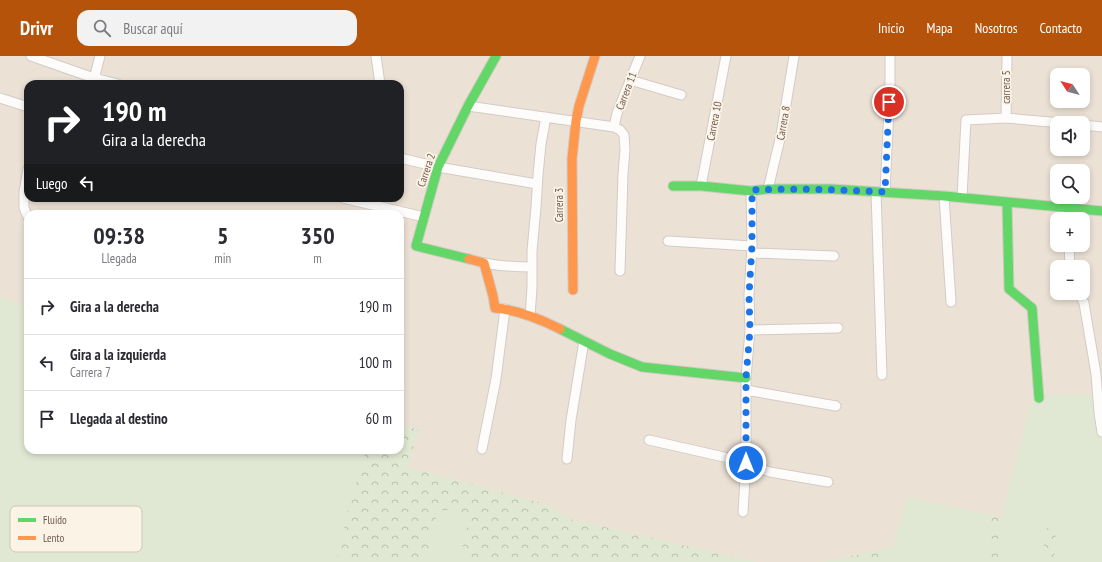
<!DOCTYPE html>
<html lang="es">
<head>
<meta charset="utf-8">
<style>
	:root { --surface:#fff; --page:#f2f2f3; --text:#2b2b33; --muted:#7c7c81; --line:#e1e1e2; --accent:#b45309 }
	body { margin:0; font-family:"PT Sans Narrow",sans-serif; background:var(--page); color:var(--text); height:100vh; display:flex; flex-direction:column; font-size:15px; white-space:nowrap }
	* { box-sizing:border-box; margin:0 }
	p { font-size:13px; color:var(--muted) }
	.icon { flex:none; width:22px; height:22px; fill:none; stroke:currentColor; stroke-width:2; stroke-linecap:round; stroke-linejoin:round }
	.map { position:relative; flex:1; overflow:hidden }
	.side { position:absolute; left:24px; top:154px; width:380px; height:244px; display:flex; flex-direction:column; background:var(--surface); border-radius:12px; box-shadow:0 2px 6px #0003 }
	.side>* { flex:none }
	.banner { position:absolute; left:24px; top:24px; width:380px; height:122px; border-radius:12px; box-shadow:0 2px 6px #0003; background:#202124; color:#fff; overflow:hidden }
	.needle { width:26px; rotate:306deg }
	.fabs { position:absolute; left:1050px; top:12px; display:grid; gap:8px }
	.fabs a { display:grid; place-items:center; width:40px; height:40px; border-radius:8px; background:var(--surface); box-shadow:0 2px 6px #0003; font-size:20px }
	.pin { position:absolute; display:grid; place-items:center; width:34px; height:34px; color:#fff; margin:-17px; border:2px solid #fff; border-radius:50%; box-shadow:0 1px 4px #0007 }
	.me { position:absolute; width:44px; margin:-22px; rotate:0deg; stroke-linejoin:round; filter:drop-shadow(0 0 3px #0008) }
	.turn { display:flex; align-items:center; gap:14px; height:84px; padding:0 12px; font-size:18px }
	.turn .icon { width:52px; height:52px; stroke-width:2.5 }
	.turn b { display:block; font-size:28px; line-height:34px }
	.then { display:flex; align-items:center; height:38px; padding:0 12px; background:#0003; gap:8px; font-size:15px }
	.eta { display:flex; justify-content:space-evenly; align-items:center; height:68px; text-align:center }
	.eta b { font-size:24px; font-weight:600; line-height:28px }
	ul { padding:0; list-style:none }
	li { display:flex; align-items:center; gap:12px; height:56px; padding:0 12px; border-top:1px solid var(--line) }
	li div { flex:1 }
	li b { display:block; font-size:15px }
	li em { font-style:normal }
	header { display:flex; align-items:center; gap:24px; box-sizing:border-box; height:56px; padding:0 20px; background:var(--accent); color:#fff }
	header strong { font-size:19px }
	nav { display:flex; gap:22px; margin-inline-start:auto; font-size:14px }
	.search { width:280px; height:36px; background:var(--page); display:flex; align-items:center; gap:10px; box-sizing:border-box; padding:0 14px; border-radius:12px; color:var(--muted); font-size:15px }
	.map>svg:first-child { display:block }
	.residential { fill:#ece1d5; fill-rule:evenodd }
	.grass { fill:#e0e8d3 }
	.forest { fill:url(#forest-crowns) }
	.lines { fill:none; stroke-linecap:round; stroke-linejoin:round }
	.street-casing { stroke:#d2cbc6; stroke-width:11 }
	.fast-casing { stroke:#d2cbc4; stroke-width:11 }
	.slow-casing { stroke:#d2cbc4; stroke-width:11 }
	.street { stroke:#fdfcfb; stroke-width:9 }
	.fast { stroke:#63d668; stroke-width:9 }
	.slow { stroke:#ff974d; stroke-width:9 }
	.route { stroke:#1a73e8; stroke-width:7; stroke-dasharray:0 12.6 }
	.labels { text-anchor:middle; stroke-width:3.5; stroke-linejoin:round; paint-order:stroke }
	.street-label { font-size:11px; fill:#6c574c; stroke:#fcf3e7 }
	.key { fill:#fcf3e7; stroke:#d1c4b8; stroke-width:1 }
	.key-label { font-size:11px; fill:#6c574c }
</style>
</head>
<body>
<header>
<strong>Drivr</strong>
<div class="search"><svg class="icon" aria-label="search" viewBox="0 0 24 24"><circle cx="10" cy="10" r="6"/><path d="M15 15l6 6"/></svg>Buscar aquí</div>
<nav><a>Inicio</a><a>Mapa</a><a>Nosotros</a><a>Contacto</a></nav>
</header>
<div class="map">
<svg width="1102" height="506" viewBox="0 0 1102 506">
	<defs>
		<pattern id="forest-crowns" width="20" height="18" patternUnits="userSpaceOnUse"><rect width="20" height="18" fill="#e0e8d3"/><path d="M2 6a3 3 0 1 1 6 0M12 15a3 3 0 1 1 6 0" fill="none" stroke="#babfad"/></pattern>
	</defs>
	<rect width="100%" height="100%" fill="#f3eee7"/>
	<path class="residential" d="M0 0H1102V506H540L194 443 400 394V158H28V284L0 257ZM1057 19H1083V45H1057ZM28 28H400V142H28ZM1057 67H1083V93H1057ZM1057 115H1083V141H1057ZM1057 163H1083V189H1057ZM1057 211H1083V237H1057Z"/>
	<path class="grass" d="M0 240 28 252V394H400V367L418 374 408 411 549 449 570 463 755 506H0Z
		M1033 339H1102V506H824L893 491 907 441 1001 461Z"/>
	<path class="forest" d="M400 367 418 374 408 411 549 449 570 463 755 506H461L463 489 469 464C458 456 453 452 438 455L430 488 428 506H336L341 489 348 453 352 436 359 420 366 394H400Z
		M991 460 1001 461 998 485 999 506H990L989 477Z
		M1048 471 1056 474 1054 506H1043L1044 480Z
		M893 491 891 506H824Z"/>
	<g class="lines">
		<g class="street-casing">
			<path id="street" d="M31 0 94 22 118 28
				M376 0 380 28
				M630 24 681 39
				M93 27 100 0
				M0 42 28 51
				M468 50 614 71 620 74 624 79 625 94 623 118 620 215
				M1006 62 1007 0
				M1083 69 1102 71
				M614 71 617 57 640 0
				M400 102 438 111 537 128
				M28 113 24 136V152L28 161
				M701 130 726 0
				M768 133 781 79 794 0
				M876 136 882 319
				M885 136 890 31V0
				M944 140 951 246
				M962 141 966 64 1006 62 1061 67
				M343 142 424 161
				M1066 152 1067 163
				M668 185 752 190
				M1069 189 1070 211
				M752 197 834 200
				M484 207C500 210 516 211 532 211
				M1079 237 1084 247 1096 318 1099 357 1102 376
				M530 260 532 232V195L536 151 538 119 541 88 546 61
				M750 274 838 272
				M746 334 836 350
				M649 384 737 404 770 416 828 426
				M482 393 496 323 505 253
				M567 403 571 364 584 285
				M743 456 746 407V322L750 274 749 239 752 190 751 135"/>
		</g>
		<g class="fast-casing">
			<path id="fast" d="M673 130H701L751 135 768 133H832L944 140 1102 155
				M1007 146 1009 233 1032 252 1039 342
				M469 203 416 190 438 111 468 50 496 0
				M560 273 610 298 642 311 746 322"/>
		</g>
		<g class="slow-casing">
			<path id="slow" d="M469 203 484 207 493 240 495 252C518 254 540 263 560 273
				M573 234 572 103 576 65 579 50 595 0"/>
		</g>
		<use href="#street" class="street"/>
		<use href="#fast" class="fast"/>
		<use href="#slow" class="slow"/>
	</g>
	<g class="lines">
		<path class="route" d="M746 407V322L750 274 749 239 752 190V134C796 132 840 134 885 136L889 46"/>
	</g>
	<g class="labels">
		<g class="street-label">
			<text transform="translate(1006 31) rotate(-90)" y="4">carrera 5</text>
			<text transform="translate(626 35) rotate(-69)" y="4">Carrera 11</text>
			<text transform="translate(714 65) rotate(-79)" y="4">Carrera 10</text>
			<text transform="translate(783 67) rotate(-80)" y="4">Carrera 8</text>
			<text transform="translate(426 114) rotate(-71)" y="4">Carrera 2</text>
			<text transform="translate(559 149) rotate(-90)" y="4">Carrera 3</text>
		</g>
	</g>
	<rect x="10" y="450" width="132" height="46" rx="6" class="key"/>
	<rect x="18" y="462" width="18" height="4" fill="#63d668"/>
	<rect x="18" y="480" width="18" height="4" fill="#ff974d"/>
	<g class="key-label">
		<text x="43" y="468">Fluido</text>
		<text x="43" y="486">Lento</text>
	</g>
</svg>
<div class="fabs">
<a><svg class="needle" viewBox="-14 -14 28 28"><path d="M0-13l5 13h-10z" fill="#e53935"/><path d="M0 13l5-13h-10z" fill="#7c7c81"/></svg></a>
<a><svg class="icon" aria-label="sound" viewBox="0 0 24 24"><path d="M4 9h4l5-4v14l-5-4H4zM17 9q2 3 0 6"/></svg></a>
<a><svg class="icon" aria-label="search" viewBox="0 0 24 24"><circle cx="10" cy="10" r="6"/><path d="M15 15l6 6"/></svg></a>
<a>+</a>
<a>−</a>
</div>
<div class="pin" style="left:889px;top:46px;background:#d93025"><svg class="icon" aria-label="arrive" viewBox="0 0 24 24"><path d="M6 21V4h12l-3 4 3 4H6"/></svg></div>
<svg class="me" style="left:746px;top:407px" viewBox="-20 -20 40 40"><circle r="17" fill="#1a73e8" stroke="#fff" stroke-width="3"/><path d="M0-11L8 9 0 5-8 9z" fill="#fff"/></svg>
<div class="banner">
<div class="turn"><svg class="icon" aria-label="right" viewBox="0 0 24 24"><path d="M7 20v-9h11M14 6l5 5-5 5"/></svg><div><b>190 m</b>Gira a la derecha</div></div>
<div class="then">Luego<svg class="icon" aria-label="left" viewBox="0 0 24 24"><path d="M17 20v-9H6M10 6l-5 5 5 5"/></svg></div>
</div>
<section class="side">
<div class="eta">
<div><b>09:38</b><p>Llegada</p></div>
<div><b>5</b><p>min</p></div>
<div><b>350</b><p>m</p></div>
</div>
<ul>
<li><svg class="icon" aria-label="right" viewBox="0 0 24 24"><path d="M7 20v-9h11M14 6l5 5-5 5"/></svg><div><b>Gira a la derecha</b></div><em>190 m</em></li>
<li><svg class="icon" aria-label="left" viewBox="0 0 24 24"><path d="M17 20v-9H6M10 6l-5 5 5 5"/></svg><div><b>Gira a la izquierda</b><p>Carrera 7</p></div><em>100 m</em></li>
<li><svg class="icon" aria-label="arrive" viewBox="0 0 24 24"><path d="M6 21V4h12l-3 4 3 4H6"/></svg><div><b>Llegada al destino</b></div><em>60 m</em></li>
</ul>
</section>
</div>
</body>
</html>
